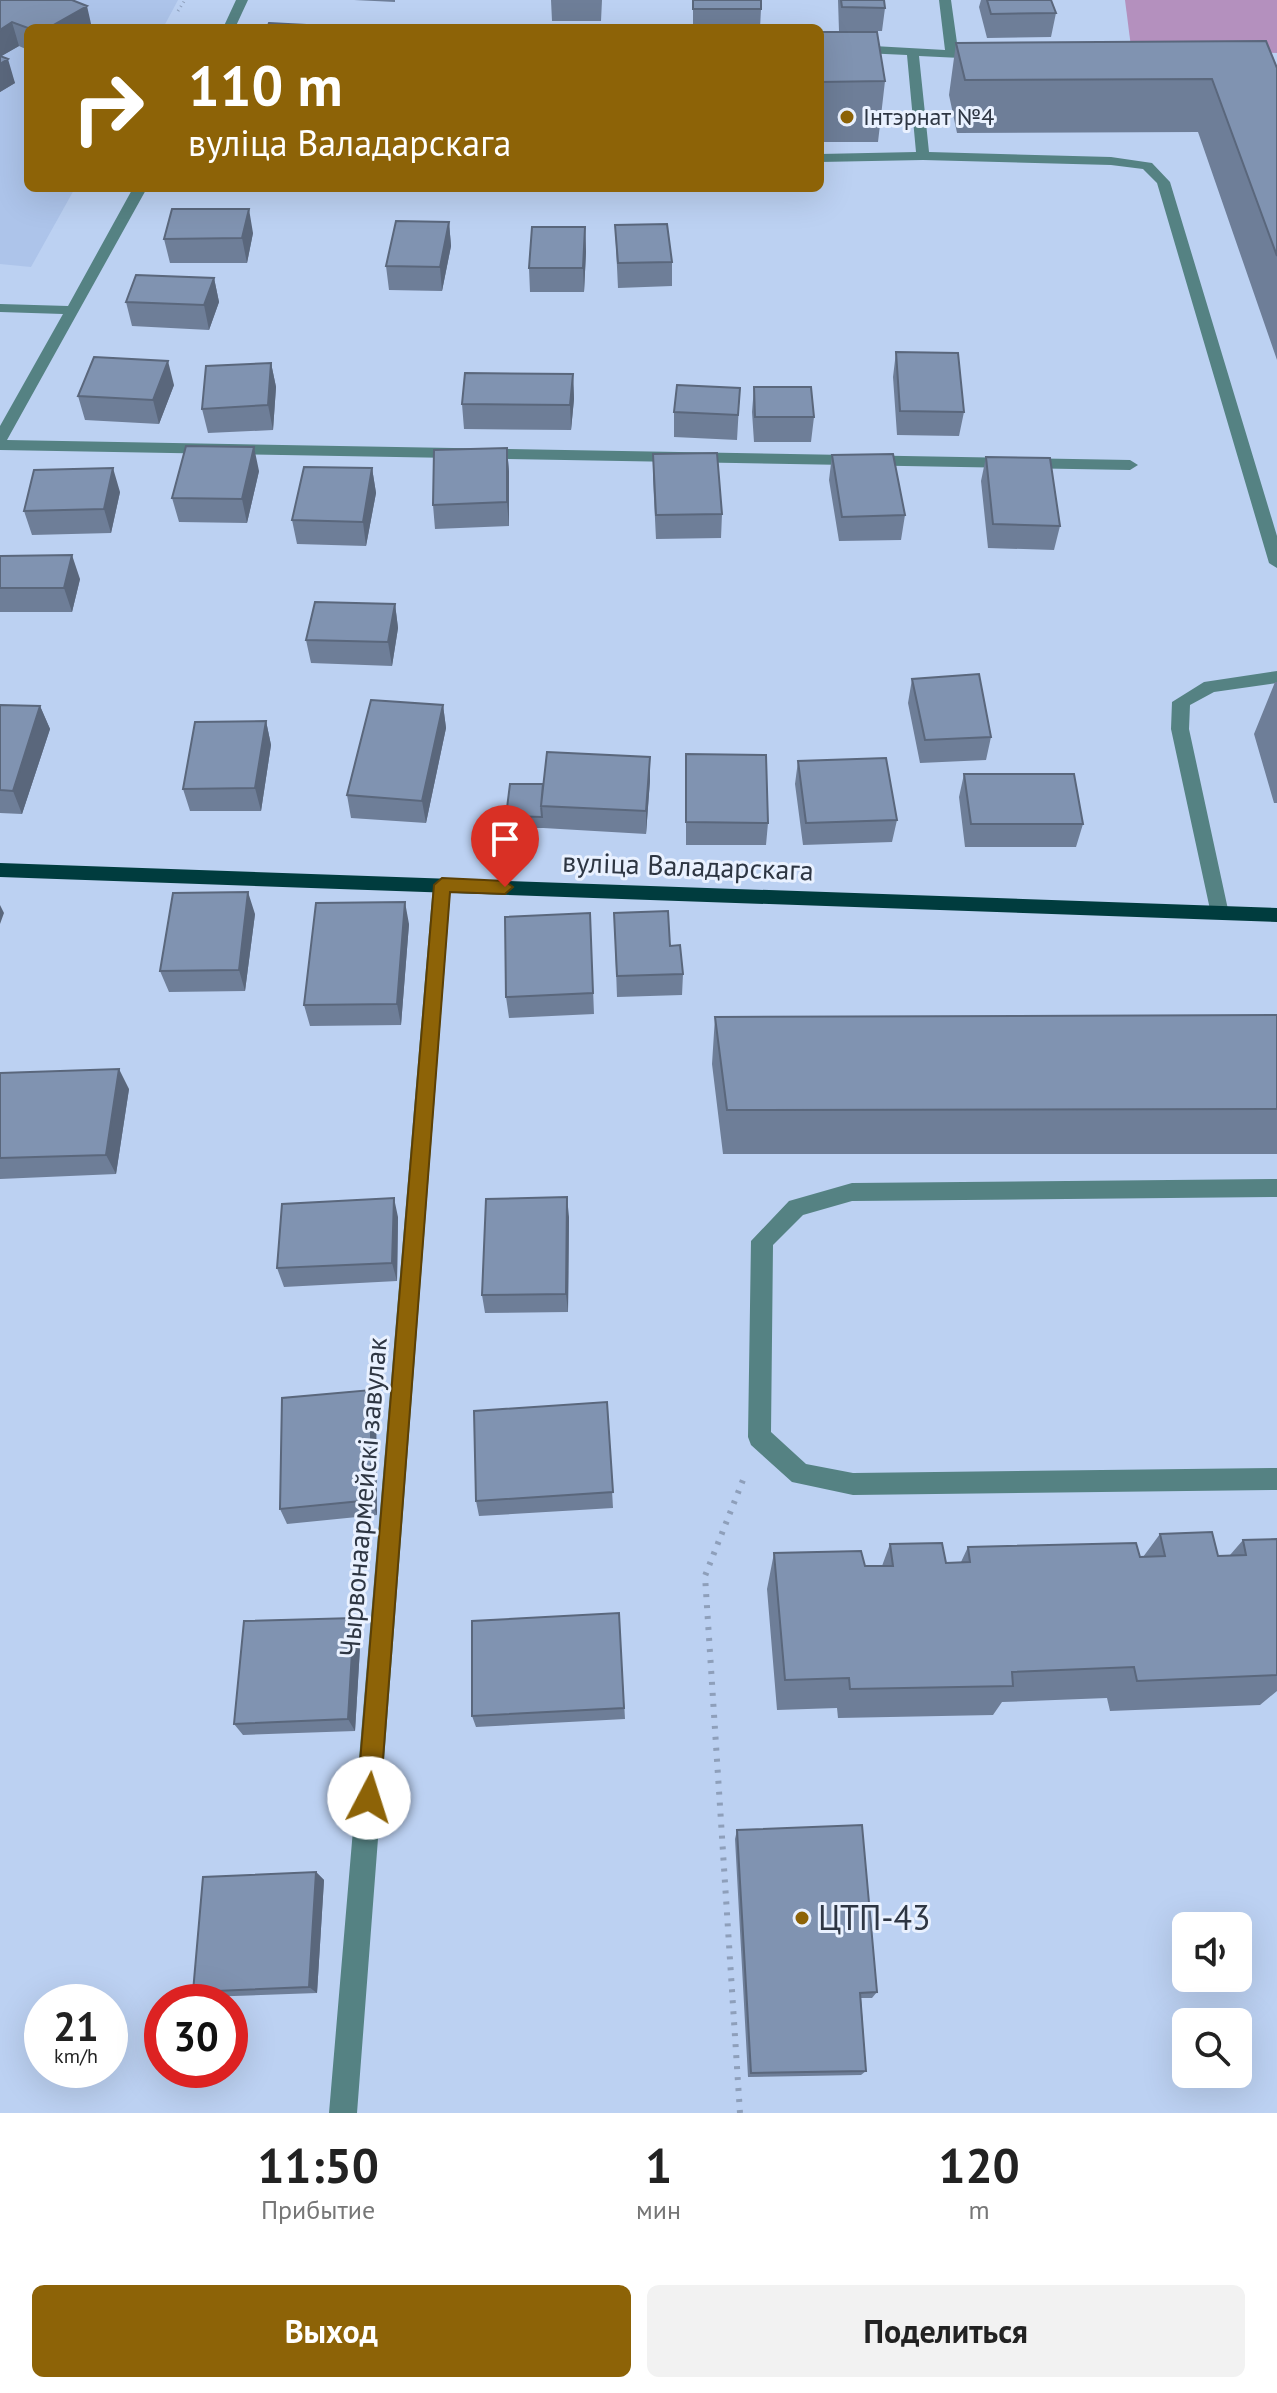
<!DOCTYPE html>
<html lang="ru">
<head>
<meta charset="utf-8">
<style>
	:root { --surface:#fff; --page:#f2f2f2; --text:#222; --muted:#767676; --accent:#8d6307 }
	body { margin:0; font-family:"PT Sans",sans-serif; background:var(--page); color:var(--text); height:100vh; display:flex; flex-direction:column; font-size:30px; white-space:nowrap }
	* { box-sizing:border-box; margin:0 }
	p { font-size:26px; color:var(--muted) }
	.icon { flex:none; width:44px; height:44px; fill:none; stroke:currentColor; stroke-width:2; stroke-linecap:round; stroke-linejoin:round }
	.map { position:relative; height:2113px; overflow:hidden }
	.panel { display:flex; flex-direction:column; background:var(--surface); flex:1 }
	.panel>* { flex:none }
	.guide { position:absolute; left:24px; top:24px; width:800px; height:168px; border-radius:12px; box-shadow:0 8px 32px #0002; background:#8d6307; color:#fff; overflow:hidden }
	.controls { position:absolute; left:1172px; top:1912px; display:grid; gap:16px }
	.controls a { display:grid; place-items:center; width:80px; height:80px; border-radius:12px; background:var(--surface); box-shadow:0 8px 32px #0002; font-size:40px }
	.speed { position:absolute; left:24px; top:1984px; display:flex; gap:16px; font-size:40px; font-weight:700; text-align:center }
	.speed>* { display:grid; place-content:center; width:104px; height:104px; border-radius:50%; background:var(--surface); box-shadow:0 8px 32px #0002; line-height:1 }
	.speed small { font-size:20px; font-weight:400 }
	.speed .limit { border:12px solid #d22; background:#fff; color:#111 }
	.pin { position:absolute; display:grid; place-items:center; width:68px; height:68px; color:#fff; margin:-82px -34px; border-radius:50% 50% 50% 0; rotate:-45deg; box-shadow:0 0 8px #0007 }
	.pin .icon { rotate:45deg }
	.me { position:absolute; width:88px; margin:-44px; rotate:5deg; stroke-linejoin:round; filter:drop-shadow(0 0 6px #0008) }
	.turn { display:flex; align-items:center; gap:28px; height:168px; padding:0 32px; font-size:36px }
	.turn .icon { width:104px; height:104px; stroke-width:2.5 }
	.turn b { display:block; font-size:56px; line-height:68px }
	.eta { display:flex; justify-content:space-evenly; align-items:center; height:136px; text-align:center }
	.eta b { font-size:48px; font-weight:800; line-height:56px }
	.action { display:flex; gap:16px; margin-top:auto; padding:16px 32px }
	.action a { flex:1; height:92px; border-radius:12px; background:var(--accent); color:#fff; font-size:32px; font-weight:800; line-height:92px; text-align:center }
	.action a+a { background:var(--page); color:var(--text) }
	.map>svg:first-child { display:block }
	.built { fill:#adc4ea }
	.green { fill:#b490be }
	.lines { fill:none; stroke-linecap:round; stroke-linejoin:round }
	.path-far1 { stroke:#8e9fba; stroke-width:3; stroke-dasharray:1 4; stroke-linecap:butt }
	.path { stroke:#8e9fba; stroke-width:6; stroke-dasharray:3 8; stroke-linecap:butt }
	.minor { fill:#558283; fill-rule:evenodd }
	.major { fill:#003c3e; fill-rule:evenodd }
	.wall { fill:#6e7e98 }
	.shaded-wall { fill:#5a677c }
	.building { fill:#8093b1; stroke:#5a677c; stroke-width:2 }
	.route { fill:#8d6307; stroke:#5c4005; stroke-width:2 }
	.poi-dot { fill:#8d6307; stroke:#e9f1ff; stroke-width:3 }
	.labels { text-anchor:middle; stroke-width:6; stroke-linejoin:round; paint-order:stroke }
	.far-poi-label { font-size:24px; fill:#2e3643; stroke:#e9f1ff; text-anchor:start }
	.street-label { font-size:28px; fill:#2e3643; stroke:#e9f1ff }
	.near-poi-label { font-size:34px; fill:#2e3643; stroke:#e9f1ff; text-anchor:start }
</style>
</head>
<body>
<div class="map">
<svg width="1277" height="2113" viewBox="0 0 1277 2113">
	<rect width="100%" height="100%" fill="#bcd1f2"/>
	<path class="built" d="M0 0H178L163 28H28V188H75L31 267 0 264Z"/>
	<path class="green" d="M1125 0H1277V53L1131 47Z"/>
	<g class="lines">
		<path class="path-far1" d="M178 11 185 0"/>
		<path class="path" d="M740 2113 705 1576 745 1475"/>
		<path class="minor" d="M236 0H248L235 28H223Z
			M939 0H951L958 50 981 51 987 55 981 59 919 56 929 152 1111 157 1152 163 1170 182 1277 536V568L1269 563 1157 183 1143 169 1111 165 923 160 820 162V154L916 152 907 55 820 51V43L945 50Z
			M133 188H147L7 440 1130 460 1138 465 1130 470 0 450V426L63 314 0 312V304L68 306Z
			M1277 671V683L1214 692 1190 705 1189 729 1229 914 1227 919H1213L1211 914 1171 729 1172 702 1204 682Z
			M442 878 451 885 357 2113H329L433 885Z
			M1277 1179V1197L852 1201 803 1215 773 1245 771 1432 806 1464 853 1473 1277 1468V1490L853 1495 792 1482 751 1445 748 1437 751 1241 789 1201 852 1183Z"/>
		<path class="major" d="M0 863 1277 908V922L0 877Z"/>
	</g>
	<path class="wall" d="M0 0 28 28V50L19 46 1 56 15 83 0 92Z
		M354 0H395V2Z
		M551 0H602L601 21H552Z
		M693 0 761 9 760 28H693Z
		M838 0H884L885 8 882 31H839Z
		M981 0H1051L1056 13 1051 37 987 38 979 7Z
		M820 32 885 81 878 142H820Z
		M956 43 1277 68V360L1198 132 957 133 949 95Z
		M449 222 451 246 442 291 389 290 386 266Z
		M615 225 672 262V286L618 288Z
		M585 227 586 252 584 292H530L529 268Z
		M253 233 247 263H170L164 239Z
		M214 278 219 302 209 330 132 326 126 302Z
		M896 352 964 412 959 436 897 435 893 377Z
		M271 363 276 387 273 430 208 433 202 409Z
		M573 374 574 399 571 430 464 429 462 404Z
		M174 385 159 424 85 420 78 396Z
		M754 387 814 417 811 442H754L752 412Z
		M740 388 737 440 674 437V412Z
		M507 448 509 472V526L435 529 433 505Z
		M653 454 722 514 721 538 656 539 653 478Z
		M832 455 905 515 901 540 839 541 829 480Z
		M986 457 1060 526 1054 550 988 548 981 481Z
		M372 468 376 493 366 546 297 544 292 520Z
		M259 471 247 523 179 522 172 498Z
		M120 492 111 533 32 535 24 511Z
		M0 556 80 579 72 612H0Z
		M395 604 398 628 392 666 311 663 306 640Z
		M912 679 991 737 986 760 920 763 908 703Z
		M1275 682H1277V803H1274L1254 734Z
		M0 705 40 706 50 729 22 814 0 813Z
		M443 705 446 728 426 823 351 818 347 795Z
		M266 721 271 745 261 811H190L183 789Z
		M686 754 768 823 766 845H686Z
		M650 757V780L646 834 543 828H508L506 816 543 784Z
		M798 761 897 820 892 842 803 845 795 784Z
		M964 774 1083 824 1076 847H965L959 797Z
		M590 913 594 1014 509 1018 506 997Z
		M614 913 670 946 683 974 682 995 617 997Z
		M255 914 245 991 169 992 160 971Z
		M409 924 401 1025 310 1026 304 1005Z
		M1277 1015V1154H723L712 1064 715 1017Z
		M0 1073 129 1089 116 1174 0 1179Z
		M398 1217 397 1281 284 1287 277 1268Z
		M569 1217 568 1312 485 1313 482 1295Z
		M371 1390 376 1407 377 1515 287 1524 280 1509Z
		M607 1402 613 1508 479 1516 476 1501Z
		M1160 1534 1218 1556 1230 1555 1243 1540 1277 1539V1691L1260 1705 1110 1711 1107 1698 1002 1702 993 1715 838 1718 837 1708 777 1710 767 1589 774 1553 865 1566H882L890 1544 946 1563 961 1562 968 1547 1143 1557Z
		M619 1613 625 1719 476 1727 472 1716Z
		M361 1631 355 1731 243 1735 234 1724Z
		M737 1830 877 1992 872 1998H861L866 2071 861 2075 748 2077 735 1839Z
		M316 1872 324 1880 317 1993 204 1997 193 1992Z"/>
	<path class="shaded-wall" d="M87 6 92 28H48Z
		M12 22 19 46 0 57V30Z
		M8 59 15 83 0 92V64Z
		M249 209 253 233 247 263 242 238Z
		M449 222 451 246 442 291 440 267Z
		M585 227 586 252 584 292 583 268Z
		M214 278 219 302 209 330 204 305Z
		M168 361 174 385 159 424 153 400Z
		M271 363 276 387 273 430 268 405Z
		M573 374 574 399 571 430 570 405Z
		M254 447 259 471 247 523 242 499Z
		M507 448 509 472V526L507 502Z
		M113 468 120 492 111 533 104 509Z
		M372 468 376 493 366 546 363 522Z
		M72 555 80 579 72 612 64 588Z
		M395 604 398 628 392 666 388 642Z
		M443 705 446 728 426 823 422 801Z
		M40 706 50 729 22 814 13 791Z
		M266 721 271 745 261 811 255 788Z
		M650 757V780L646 834V811Z
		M248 892 255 914 245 991 239 970Z
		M405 902 409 924 401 1025 397 1004Z
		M0 905 4 913 0 924Z
		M119 1069 129 1089 116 1174 106 1155Z
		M567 1197 569 1217 568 1312 566 1294Z
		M394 1198 398 1217 397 1281 392 1263Z
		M371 1390 376 1407 377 1515 371 1500Z
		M354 1618 361 1631 355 1731 348 1719Z
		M316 1872 324 1880 317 1993 309 1987Z"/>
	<path class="building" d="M0 0H72L87 6 48 28H28L12 22 0 30Z
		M693 0H761V9H693Z
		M841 0H884L885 8 842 7Z
		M987 0H1051L1056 13 991 14Z
		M269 23 324 26 323 28H267Z
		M820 32H877L885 81 820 82Z
		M1266 41 1277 68V256L1212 79 965 80 956 43Z
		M0 56 8 59 0 64Z
		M172 209H249L242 238 164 239Z
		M396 221 449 222 440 267 386 266Z
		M667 224 672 262 618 263 615 225Z
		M532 227H585L583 268H529Z
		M136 275 214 278 204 305 126 302Z
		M896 352 958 353 964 412 900 411Z
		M94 357 168 361 153 400 78 396Z
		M271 363 268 405 202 409 206 366Z
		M465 373 573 374 570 405 462 404Z
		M677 385 740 388 738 415 674 412Z
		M754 387H811L814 417H755Z
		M186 446 254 447 242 499 172 498Z
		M507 448V502L433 505 434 450Z
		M717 453 722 514 656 515 653 454Z
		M893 454 905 515 842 517 832 455Z
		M986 457 1050 458 1060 526 993 524Z
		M304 467 372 468 363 522 292 520Z
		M113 468 104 509 24 511 34 470Z
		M72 555 64 588H0V556Z
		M315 602 395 604 388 642 306 640Z
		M979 674 991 737 925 740 912 679Z
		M371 700 443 705 422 801 347 795Z
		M0 705 40 706 13 791 0 790Z
		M266 721 255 788 183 789 195 722Z
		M547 752 650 757 646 811 541 806Z
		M686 754 766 755 768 823 686 822Z
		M886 758 897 820 806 823 798 761Z
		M964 774H1074L1083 824H971Z
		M510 784H543L541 806 542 817 506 816Z
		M248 892 239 970 160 971 173 893Z
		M405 902 397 1004 304 1005 316 903Z
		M668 911 670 946 680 945 683 974 617 976 614 913Z
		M590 913 593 993 506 997 505 917Z
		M1277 1015V1109L727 1110 715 1017Z
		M119 1069 106 1155 0 1158V1073Z
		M567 1197 566 1294 482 1295 486 1199Z
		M394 1198 392 1263 277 1268 282 1204Z
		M371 1390V1500L280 1509 282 1398Z
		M607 1402 613 1492 476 1501 474 1411Z
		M1212 1532 1218 1556 1246 1555 1243 1540 1277 1539V1675L1137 1681 1134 1667 1012 1672 1013 1686 850 1689 849 1678 785 1680 774 1553 861 1551 865 1566H893L890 1544 942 1543 946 1563 970 1562 968 1547 1136 1543 1140 1557 1165 1556 1160 1534Z
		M619 1613 624 1708 472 1716V1621Z
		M354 1618 348 1719 234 1724 244 1621Z
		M862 1825 877 1992 860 1993 866 2071 751 2073 737 1830Z
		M316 1872 309 1987 193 1992 203 1877Z"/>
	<path class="route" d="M442 878 505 881 513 887 505 894 450 892 380 1798 377 1806 369 1810 360 1806 357 1798 434 885Z"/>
	<g class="poi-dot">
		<circle cx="847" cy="117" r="8"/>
		<circle cx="802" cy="1918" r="8"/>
	</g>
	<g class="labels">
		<g class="far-poi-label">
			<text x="863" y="125">Інтэрнат №4</text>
		</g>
		<g class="street-label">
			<text transform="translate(688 866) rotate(2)" y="10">вуліца Валадарскага</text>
			<text transform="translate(363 1497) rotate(-85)" y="10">Чырвонаармейскі завулак</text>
		</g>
		<g class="near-poi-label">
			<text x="818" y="1930">ЦТП-43</text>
		</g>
	</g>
</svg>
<div class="controls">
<a><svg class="icon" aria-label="sound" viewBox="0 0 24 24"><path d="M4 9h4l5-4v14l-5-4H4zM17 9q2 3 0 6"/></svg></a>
<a><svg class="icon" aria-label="search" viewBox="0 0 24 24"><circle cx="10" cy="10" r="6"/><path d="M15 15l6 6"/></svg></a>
</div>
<div class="speed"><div>21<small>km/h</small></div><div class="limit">30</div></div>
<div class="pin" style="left:505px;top:887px;background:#d93025"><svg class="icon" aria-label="arrive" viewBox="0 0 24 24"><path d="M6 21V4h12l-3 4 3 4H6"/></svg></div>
<svg class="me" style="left:369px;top:1798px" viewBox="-20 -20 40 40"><circle r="19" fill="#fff"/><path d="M0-13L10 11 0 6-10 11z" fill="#8d6307"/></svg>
<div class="guide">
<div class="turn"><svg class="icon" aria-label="right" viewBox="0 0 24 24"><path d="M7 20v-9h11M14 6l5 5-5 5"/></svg><div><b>110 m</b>вуліца Валадарскага</div></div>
</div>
</div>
<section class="panel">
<div class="eta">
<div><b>11:50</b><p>Прибытие</p></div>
<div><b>1</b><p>мин</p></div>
<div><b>120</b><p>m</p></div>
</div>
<div class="action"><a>Выход</a><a>Поделиться</a></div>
</section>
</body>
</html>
